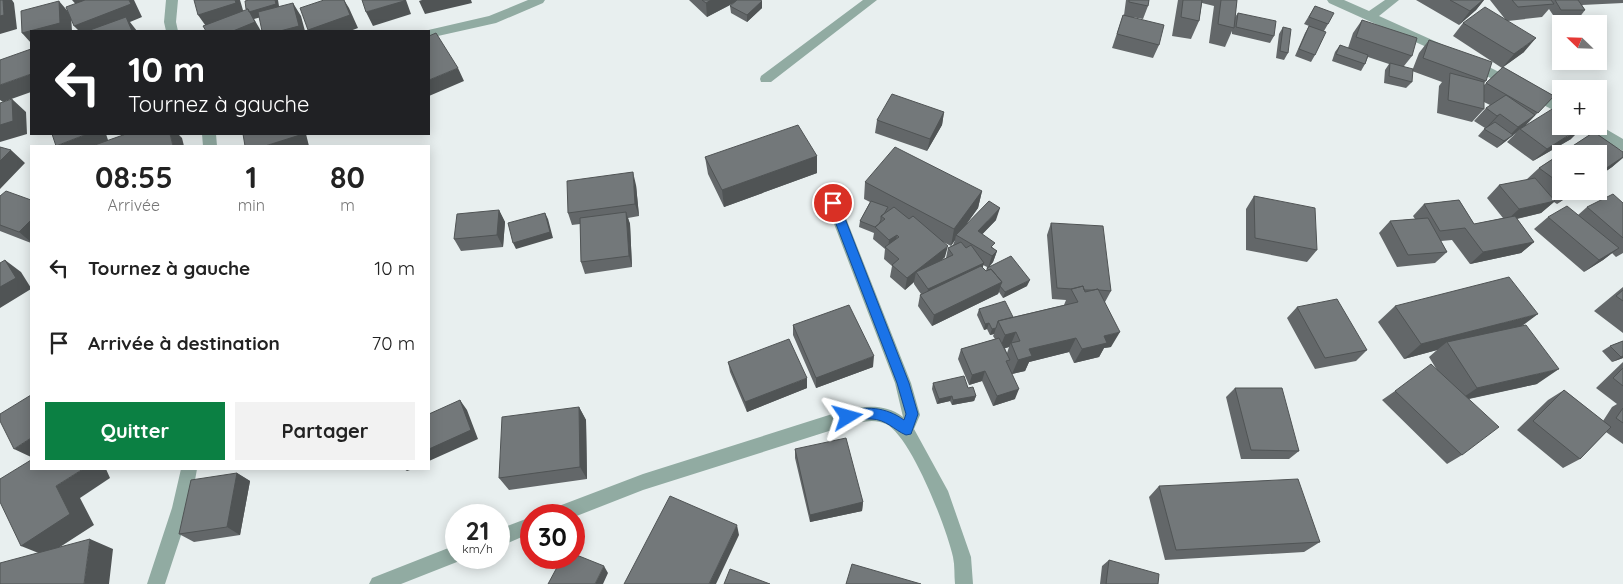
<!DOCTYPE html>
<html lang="fr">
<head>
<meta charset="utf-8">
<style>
	:root { --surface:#fff; --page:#f2f2f2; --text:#222; --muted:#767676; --accent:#0b8043 }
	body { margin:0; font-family:Quicksand,sans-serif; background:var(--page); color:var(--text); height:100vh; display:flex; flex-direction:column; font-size:19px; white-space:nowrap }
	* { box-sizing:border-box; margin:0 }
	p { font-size:16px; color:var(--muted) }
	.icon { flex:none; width:28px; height:28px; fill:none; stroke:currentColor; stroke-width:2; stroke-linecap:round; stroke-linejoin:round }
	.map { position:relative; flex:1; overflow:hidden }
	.drawer { position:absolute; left:30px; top:145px; width:400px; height:325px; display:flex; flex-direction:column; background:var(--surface); border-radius:0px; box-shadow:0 2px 12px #0003 }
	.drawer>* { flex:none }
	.hud { position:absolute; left:30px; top:30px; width:400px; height:105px; border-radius:0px; box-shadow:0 2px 12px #0003; background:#202124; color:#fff; overflow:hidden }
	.needle { width:32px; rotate:293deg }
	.buttons { position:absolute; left:1552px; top:15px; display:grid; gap:10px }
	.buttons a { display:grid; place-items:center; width:55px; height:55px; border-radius:0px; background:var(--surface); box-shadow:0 2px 12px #0003; font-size:25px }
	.speed { position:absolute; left:445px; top:504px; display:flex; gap:10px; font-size:25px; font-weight:700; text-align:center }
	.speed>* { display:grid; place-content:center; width:65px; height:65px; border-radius:50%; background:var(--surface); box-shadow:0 2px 12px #0003; line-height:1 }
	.speed small { font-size:12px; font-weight:400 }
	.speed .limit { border:8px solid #d22; background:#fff; color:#111 }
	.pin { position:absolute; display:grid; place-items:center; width:42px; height:42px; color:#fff; margin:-21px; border:2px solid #fff; border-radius:50%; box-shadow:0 1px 5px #0007 }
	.me { position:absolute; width:55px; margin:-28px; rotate:82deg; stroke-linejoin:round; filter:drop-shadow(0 0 4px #0008) }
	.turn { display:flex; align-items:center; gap:18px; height:105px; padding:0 15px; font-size:22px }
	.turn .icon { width:65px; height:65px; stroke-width:2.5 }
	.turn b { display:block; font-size:35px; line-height:42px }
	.eta { display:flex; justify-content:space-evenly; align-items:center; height:85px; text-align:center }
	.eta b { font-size:30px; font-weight:700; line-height:35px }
	.button { display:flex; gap:10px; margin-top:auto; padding:10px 15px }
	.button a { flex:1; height:58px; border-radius:0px; background:var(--accent); color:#fff; font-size:20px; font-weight:700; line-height:58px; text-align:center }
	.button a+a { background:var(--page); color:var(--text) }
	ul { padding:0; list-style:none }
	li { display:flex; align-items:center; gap:15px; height:75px; padding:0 15px }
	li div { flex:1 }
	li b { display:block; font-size:19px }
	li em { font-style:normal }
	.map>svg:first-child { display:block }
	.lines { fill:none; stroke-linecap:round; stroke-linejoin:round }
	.street { fill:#91aba2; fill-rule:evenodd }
	.wall { fill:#636769; fill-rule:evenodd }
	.shaded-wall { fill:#505455 }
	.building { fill:#73787a; stroke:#505455 }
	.route { fill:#1a73e8; stroke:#114b97 }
</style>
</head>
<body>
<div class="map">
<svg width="1623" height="584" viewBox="0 0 1623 584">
	<rect width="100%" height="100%" fill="#e8efef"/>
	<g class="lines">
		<path class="street" d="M166 0H178L176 22 178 31H166L164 22Z
			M528 0H545L543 3 496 23 429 38V31H424L489 16Z
			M863 0H877L771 82H761L760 79 761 76Z
			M1327 0H1344L1369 11 1385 0H1399L1379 16 1450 48 1452 51 1450 54H1442L1329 3Z
			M1471 58 1561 103V114L1467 66 1465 63 1467 60Z
			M1599 125 1623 139V151L1585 130 1583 126Z
			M202 134H216L217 146H203Z
			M833 197 838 199 840 203 911 383 920 415 914 429 948 491 971 557 973 584H955C954 575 955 566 953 557 947 529 911 436 886 424 874 418 860 422 848 425L643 490 574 517V515H548L551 509 643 474 848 409C868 406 886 404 903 417L895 383 826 203 828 199Z
			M181 469H197L190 508 165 584H147L172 508Z
			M531 517V533L499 547V529Z
			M456 545V558H463L462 560 401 584H369L372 578Z"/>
	</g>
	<path class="wall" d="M689 0H760L762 1V8L747 22 731 13 730 6 736 2 707 17Z
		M1126 0H1149L1148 6 1143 19 1132 17 1159 45 1153 58 1112 48 1123 15H1124Z
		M1178 0H1237L1235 17 1238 13 1274 36 1270 43 1232 34V31L1225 47 1209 43 1214 6 1202 3 1199 21 1191 39 1172 36Z
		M1416 0H1484L1476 10 1459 25Z
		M1490 0H1623V3L1582 5 1585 10 1579 18H1555L1549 9 1542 17 1508 21 1524 52 1503 67 1554 96 1526 125 1571 139 1533 161 1507 142 1516 133 1506 141 1497 148 1478 136 1485 128 1474 121 1486 108 1490 105 1484 102V109L1472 122 1437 113 1439 86 1442 82 1412 71 1419 53 1429 40 1486 81 1484 83V85L1502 68 1453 36 1463 23 1505 19Z
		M1315 6 1328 24 1324 31 1315 55 1311 62 1295 56 1305 33 1309 26 1319 30 1304 24Z
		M1362 20 1412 56 1404 66 1412 82 1406 88 1384 83 1385 70 1389 64 1368 57 1365 64 1361 71 1332 61 1335 52 1340 45 1348 48 1353 33Z
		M1283 27 1288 53 1284 60 1276 58 1279 34Z
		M944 112 942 125 927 151 875 133 877 120Z
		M1594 132 1623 152V158L1612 167 1599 176V154H1561V191H1576L1557 204 1554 202 1541 213 1517 219 1534 242 1521 253 1470 264 1452 240 1441 241 1447 252 1435 263 1397 267 1379 233 1390 221 1415 219 1413 216 1424 204 1459 200 1474 224 1503 218 1487 198 1499 185 1526 180 1539 168Z
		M817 156V173L724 207 708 174 705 157Z
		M865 182 982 191 978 208 967 223 996 220 982 234 993 248 997 251 993 262 990 266 1027 286 1003 298 999 292 998 294 932 326 918 306 920 295 921 294 914 284V282L905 290 890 277 892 266 884 259 885 249 873 239 874 233 859 227 860 221 870 202 864 199ZM955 240 953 245 948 248 946 258 942 260 945 257 943 242 951 246ZM983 265 987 267 986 271 982 267Z
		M636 185 639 216 628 218 630 224 632 267 585 274 581 262 580 224 572 225 568 213Z
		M0 196 31 200V243L0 231Z
		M1254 196 1317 250 1307 262 1246 250V209Z
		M1623 203V253L1616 257 1612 253 1603 260 1584 272 1534 229 1548 217 1578 215 1587 207Z
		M499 210 505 222 503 247 461 251 454 239Z
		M1051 223 1111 291 1105 302 1111 347 1104 348 1099 357 1074 363 1069 352 1029 362 1025 371 1012 374 1015 399 993 406 982 381 969 385 958 359 961 349 995 339 993 336 994 334 990 335 987 329 984 330 977 315 979 309 1013 317 1064 305 1066 300 1052 299 1047 235ZM1009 347 1007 353 1005 348Z
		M1623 287V333L1594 311Z
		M1395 306 1522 326 1537 384 1469 399 1462 455 1447 464 1382 400 1395 391 1437 370 1429 357 1437 350 1404 359 1378 322Z
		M1297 307 1367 350 1356 361 1315 369 1287 318Z
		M793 325 873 367 816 388 793 335Z
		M1623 341V358L1612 362 1602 351 1610 346Z
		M728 362 807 388 747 412 730 372Z
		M1623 362V444L1606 432 1580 459 1563 468 1517 430 1548 400 1564 390 1603 421 1612 407 1617 404 1596 388Z
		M933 383 968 388 976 396 974 401 952 405 950 401 937 404 932 389Z
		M1235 388 1299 451 1289 459H1241L1226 397Z
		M579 407 586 420 587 479 509 490 499 478Z
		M795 449 863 502 862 511 810 522 795 458Z
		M237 473 250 481 240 535 194 542 179 534Z
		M1159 486 1320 542 1304 552 1165 560 1149 497Z
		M1109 560 1158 584H1100L1102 566Z"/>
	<path class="shaded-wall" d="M0 0H12L14 3 17 29 0 34Z
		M72 0H105L80 9Z
		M129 0H134L142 17 130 22 137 31H79L74 26Z
		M235 0H240L245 17 208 29 198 15Z
		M275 0H278L280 12 254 19 261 31H233L249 12Z
		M344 0 349 8 358 28 350 31H309L308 30Z
		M404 0H406L411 14 373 26 366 12Z
		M422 0H471L472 3 425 14 419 1Z
		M711 0H739L707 17 706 3Z
		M1483 0H1484L1476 10 1459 25 1470 11Z
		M59 1 71 15 72 31H31V43L22 33Z
		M762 1V8L747 22V15Z
		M293 3 301 16 305 31H280Z
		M1536 38 1524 52 1502 68 1514 54Z
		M458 68 464 81 429 96V80Z
		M31 74V92L3 102 0 100V85Z
		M12 99 26 112 27 134 0 142V125Z
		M944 112 942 125 927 151 930 139Z
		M1500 114 1488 127 1485 129 1497 116Z
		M1535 115 1523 128 1520 129 1506 141 1497 148 1518 127Z
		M1584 126 1571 139 1533 161 1547 149Z
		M87 134H106L109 143 100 146H56Z
		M170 134H178L182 138 184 146H173Z
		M300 134H306L309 146H265Z
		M11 150 25 163 0 189V161Z
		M817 156V173L724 207 722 190Z
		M1623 157 1612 167 1599 176V173Z
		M633 172 636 185 639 216 635 204Z
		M982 191 978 208 958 236 956 235 955 240 951 246 954 229Z
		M1572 191H1576L1557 204Z
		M1555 201 1541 213 1506 221 1519 209Z
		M1000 208 996 220 974 243 978 231Z
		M499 210 505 222 503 247 497 235Z
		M626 212 630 224 632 267 629 256Z
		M545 213 548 219 553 238 516 249 513 243Z
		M31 220V242L19 232Z
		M897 235 895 246 888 250 889 240Z
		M1534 242 1521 253 1470 264 1483 252Z
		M948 246 945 257 920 278 916 272 914 282 905 290 907 278Z
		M1619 248 1603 260 1584 272 1599 260Z
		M997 251 993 262 988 268 992 256Z
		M5 260 21 272 31 288V289L0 308V287Z
		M984 263 981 274 926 301 928 289Z
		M1030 280 1027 286 1003 298 1005 292Z
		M1002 282 998 294 932 326 934 315Z
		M1538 314 1518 329 1447 342 1437 350 1404 359 1421 344Z
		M989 323 987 329 984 330 985 324Z
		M996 328 994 334 990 335 992 329Z
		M1016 332 1011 344V343L1009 347 999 350 1005 335Z
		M1120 332 1111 347 1104 348 1099 357 1074 363 1082 349 1104 336Z
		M1076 338 1069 352 1029 362 1025 371 1012 374 1018 360 1029 349Z
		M874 356 873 367 816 388V378Z
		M1623 356V358L1612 362 1621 357Z
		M1559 369 1537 384 1458 401 1477 388Z
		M985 371 982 381 969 385 972 375Z
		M807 378V388L747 412 745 402Z
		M1019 389 1015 399 993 406 997 396Z
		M952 396 950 401 937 404 939 399Z
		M976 396 974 401 952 405 953 400Z
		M460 400 467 410 478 439 429 461V449Z
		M579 407 586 420 587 479 580 467Z
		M31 438V457L14 449Z
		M83 469H106L110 478 80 498 94 525 46 556 21 546 56 486Z
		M404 469H413L407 471Z
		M237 473 250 481 240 535 227 527Z
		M863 502 862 511 810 522V515Z
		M737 525 739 535 716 584H709Z
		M90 539 113 549 109 584H84Z
		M604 566 608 573 603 584H595Z"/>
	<path class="building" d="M0 0H3L4 15 0 16Z
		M85 0H129L131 4 74 26 66 7Z
		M194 0H235L236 3 198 15Z
		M249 0H275L276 4 249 12 248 9H246L245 1Z
		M324 0H344L350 15 308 30 300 8Z
		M362 0H404V1L366 12Z
		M702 0H711L706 3Z
		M737 0H760L762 1 747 15 730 6Z
		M1129 0H1149L1148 6 1129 2Z
		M1183 0H1202L1199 21 1181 17Z
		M1221 0H1237L1234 28 1218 24Z
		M1450 0H1483L1470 11Z
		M1512 0H1551L1554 4 1518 7Z
		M1555 0H1578L1585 10H1561Z
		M59 1 60 23 22 33 21 11Z
		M293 3 299 26 280 31H262L258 12Z
		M1315 6 1334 13 1328 24 1309 17Z
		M1485 7 1536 38 1514 54 1463 23Z
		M248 9 255 22 233 31H206L203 26Z
		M1238 13 1276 21 1274 36 1236 27Z
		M1123 15 1164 25 1159 45 1117 34Z
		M126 17 132 31H91L90 30Z
		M1362 20 1417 38 1412 56 1356 37Z
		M1309 26 1326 32 1315 55 1299 49Z
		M1283 27 1291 29 1288 53 1280 51Z
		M436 33 458 68 429 80V36Z
		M1429 40 1492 62 1486 81 1423 58Z
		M1340 45 1368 55 1365 64 1336 54Z
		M31 49V74L0 85V60Z
		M1390 63 1413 69 1412 82 1389 76Z
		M1503 67 1554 96 1538 113 1486 83Z
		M1450 73 1484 82V109L1448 100Z
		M892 94 944 112 930 139 877 120Z
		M1506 95 1535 115 1518 127 1500 114 1497 116 1486 108Z
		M12 99 13 121 0 125V103Z
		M1557 106 1561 109V126H1583L1547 149 1520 129Z
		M1495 122 1513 135 1504 141 1484 129Z
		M798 125 817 156 722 190 705 157Z
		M1594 132 1623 152V157L1599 173V154H1561V184L1539 168Z
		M52 134H87L56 146Z
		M126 134H170L173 146H92Z
		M243 134H300V135L265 146H245Z
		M0 147 11 150 0 161Z
		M895 147 982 191 954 229 865 182Z
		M633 172 635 204 568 213 567 181Z
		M1535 178 1555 201 1519 209 1499 185Z
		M6 191 31 200V220L19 232 0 225V196Z
		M1613 194 1623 203V238L1587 207Z
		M1254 196 1315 208 1317 250 1255 238Z
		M1459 200 1474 224 1515 216 1534 242 1483 252 1465 228 1440 231 1424 204Z
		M871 201 888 207 884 214 881 216V220L879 224 875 227 860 221Z
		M989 201 1000 208 978 231 995 243 991 247 997 251 992 256 956 235Z
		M1567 206 1619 248 1599 260 1548 217Z
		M894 207 909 219 913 216 948 246 907 278 892 265 899 259 885 247 899 237 897 235 889 240 875 227 885 219 881 216Z
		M499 210 497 235 454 239 457 214Z
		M626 212 629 256 581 262 580 218Z
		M545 213 550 232 513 243 508 223Z
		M1428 218 1447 252 1408 255 1390 221Z
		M1051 223 1103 226 1111 291 1099 290 1098 289 1093 290H1084L1083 286 1072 289 1057 288Z
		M961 242 966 248 971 245 984 263 928 289 916 272 953 255 948 248Z
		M1011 256 1030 280 1005 292 1000 286 1002 282 991 269 989 270 987 268Z
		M5 260 16 278 0 287V263Z
		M981 266 986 271 991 269 1002 282 934 315 920 295Z
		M1509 277 1538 314 1421 344 1395 306Z
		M1083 286 1085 292 1098 289 1120 332 1104 336 1107 343 1082 349 1076 338 1029 349 1032 356 1018 360 1011 343 1020 341 1016 332 1005 335 998 321 1078 302 1071 289Z
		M1623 290V301L1616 296Z
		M1337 299 1367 350 1325 358 1297 307Z
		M1005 301 1013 317 998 321 996 328 992 329 989 323 985 324 979 309Z
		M849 305 874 356 816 378 793 325Z
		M1526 325 1559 369 1477 388 1447 342Z
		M999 338 1010 360 1006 361 1019 389 997 396 985 371 972 375 961 349Z
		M789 339 807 378 745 402 728 362Z
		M1623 341V356L1621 357 1610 346Z
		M1431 364 1499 427 1462 455 1395 391Z
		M1623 368V386L1613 378Z
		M964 376 968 388 973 387 976 396 953 400 952 396 939 399 933 383Z
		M1235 388H1282L1299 451 1251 450Z
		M1564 390 1611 427 1580 459 1533 421Z
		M31 395V438L14 449 0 421V414Z
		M460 400 471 430 429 449V414Z
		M579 407 580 467 499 478 502 417Z
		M1623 408V423L1616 418Z
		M846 438 863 502 810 515 795 449Z
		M31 460V469H83L56 486 70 514 21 546 0 502V479Z
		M237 473 227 527 179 534 191 480Z
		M1298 479 1320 542 1176 550 1159 486Z
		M670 496 737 525 709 584H624Z
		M90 539 84 584H0V563Z
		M574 554 604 566 595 584H548L562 558H574Z
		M1109 560 1159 574 1158 584H1106Z
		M852 564 921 584H846Z
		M730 569 770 584H724Z"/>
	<path class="route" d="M833 199 839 203 909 383 918 414 911 434 906 435C894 430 886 419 871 419 862 418 853 424 844 421L842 417 844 413C865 405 886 407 904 420L906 414 897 383 828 203Z"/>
</svg>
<div class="buttons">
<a><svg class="needle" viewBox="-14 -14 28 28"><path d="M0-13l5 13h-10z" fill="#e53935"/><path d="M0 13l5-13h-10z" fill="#767676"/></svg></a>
<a>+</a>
<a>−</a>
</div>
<div class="speed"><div>21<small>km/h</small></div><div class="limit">30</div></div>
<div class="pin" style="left:833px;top:203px;background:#d93025"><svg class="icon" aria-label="arrive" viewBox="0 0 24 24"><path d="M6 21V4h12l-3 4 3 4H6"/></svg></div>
<svg class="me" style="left:848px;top:417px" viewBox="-20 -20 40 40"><path d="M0-17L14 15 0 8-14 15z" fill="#1a73e8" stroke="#fff" stroke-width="4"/></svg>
<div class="hud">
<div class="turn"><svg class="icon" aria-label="left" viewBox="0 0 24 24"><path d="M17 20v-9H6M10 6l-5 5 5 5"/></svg><div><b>10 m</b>Tournez à gauche</div></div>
</div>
<section class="drawer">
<div class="eta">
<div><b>08:55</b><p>Arrivée</p></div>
<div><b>1</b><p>min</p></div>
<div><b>80</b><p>m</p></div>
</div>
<ul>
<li><svg class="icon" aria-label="left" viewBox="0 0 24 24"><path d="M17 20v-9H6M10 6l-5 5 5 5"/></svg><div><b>Tournez à gauche</b></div><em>10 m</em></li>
<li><svg class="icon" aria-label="arrive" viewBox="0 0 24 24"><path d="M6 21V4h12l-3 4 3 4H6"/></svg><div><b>Arrivée à destination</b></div><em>70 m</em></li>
</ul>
<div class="button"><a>Quitter</a><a>Partager</a></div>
</section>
</div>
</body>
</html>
